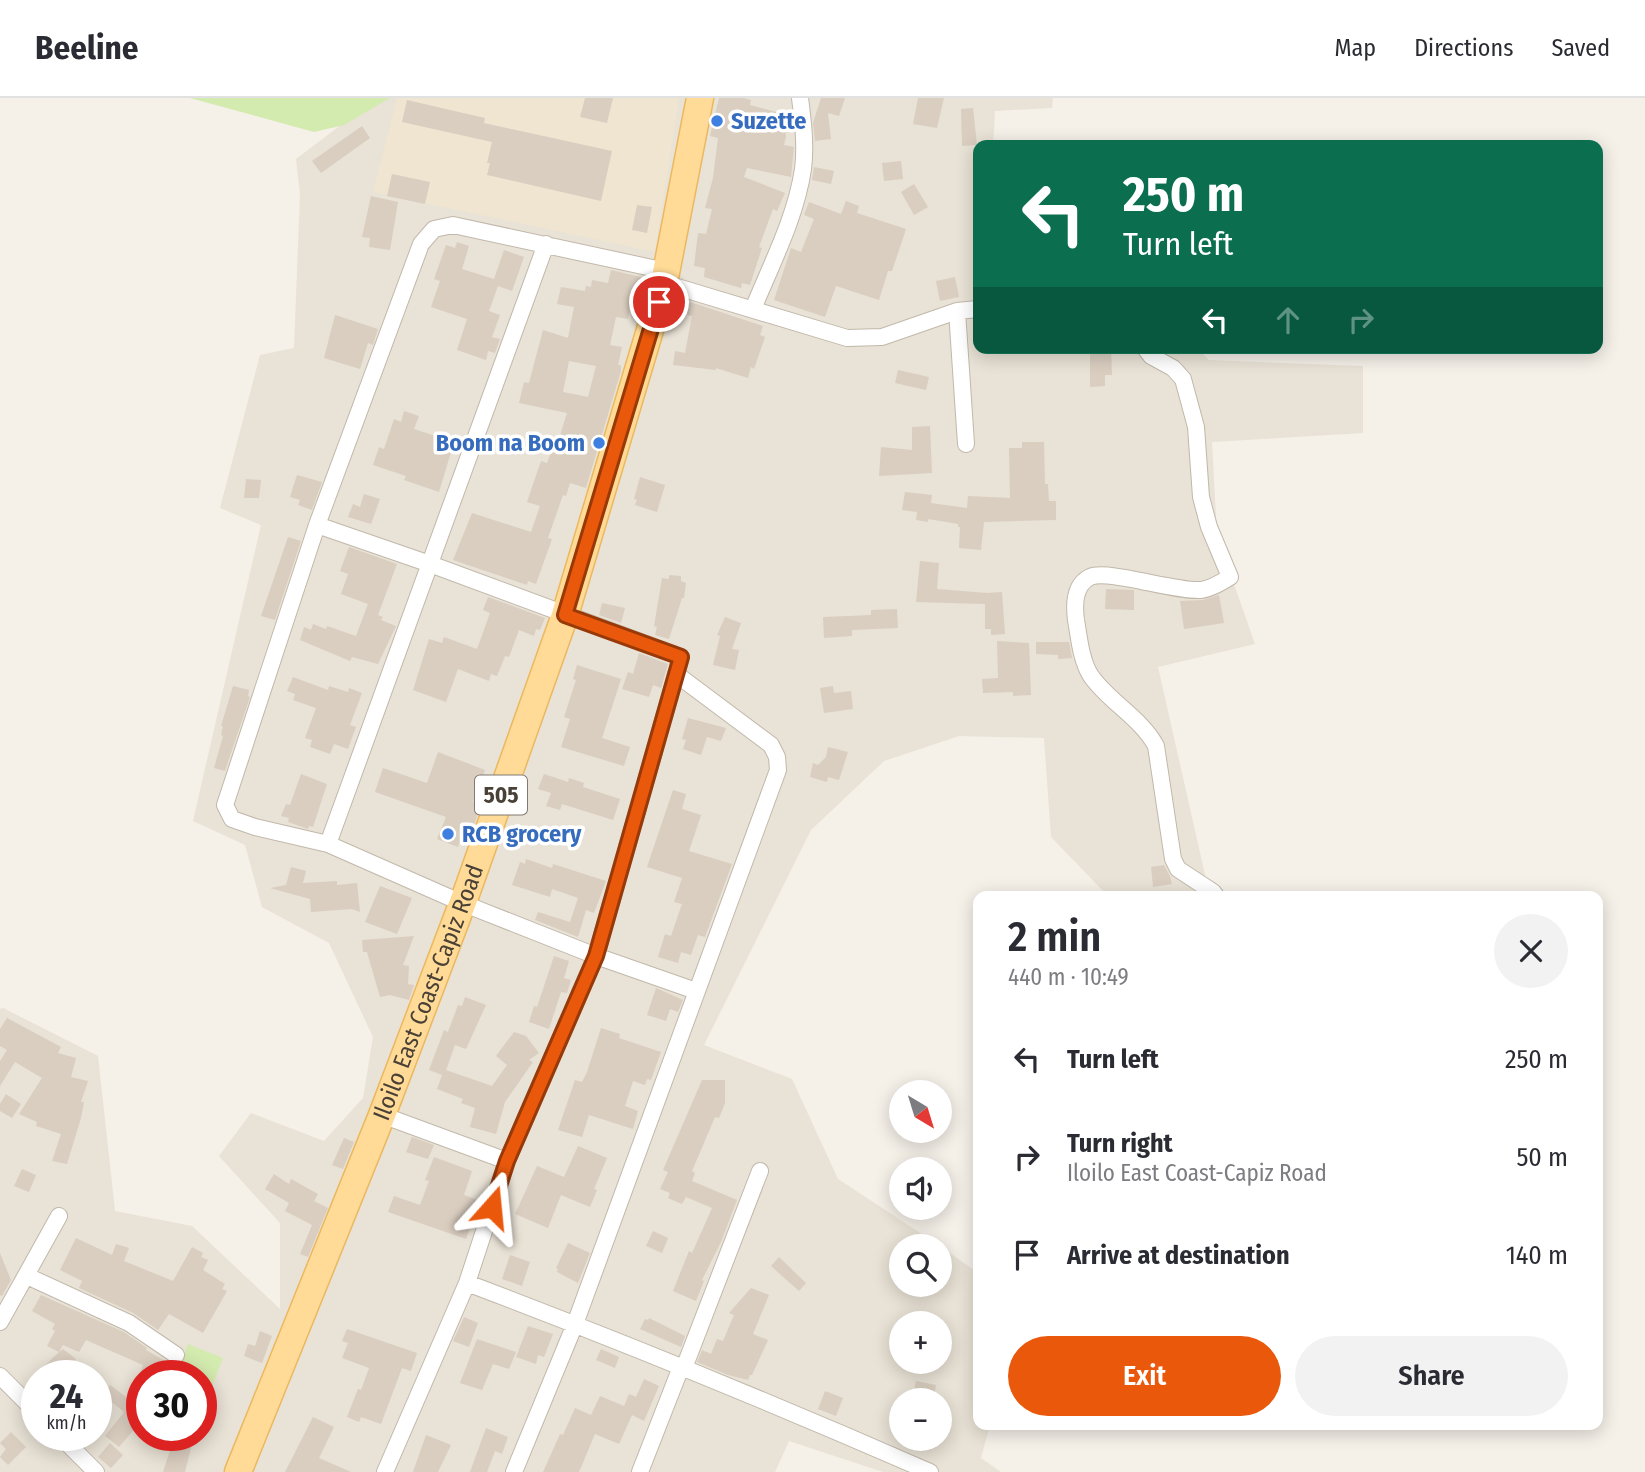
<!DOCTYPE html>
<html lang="en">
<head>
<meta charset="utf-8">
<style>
	:root { --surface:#fff; --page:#f2f2f3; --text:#2b2b33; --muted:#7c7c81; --line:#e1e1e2; --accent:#ea580c }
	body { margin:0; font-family:"Fira Sans Condensed",sans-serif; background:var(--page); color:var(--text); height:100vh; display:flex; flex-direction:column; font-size:26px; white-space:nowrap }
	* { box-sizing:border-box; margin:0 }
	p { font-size:23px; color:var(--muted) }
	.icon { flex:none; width:38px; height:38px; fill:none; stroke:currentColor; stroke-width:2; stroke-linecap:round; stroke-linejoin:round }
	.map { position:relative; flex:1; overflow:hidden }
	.sheet { position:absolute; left:973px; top:793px; width:630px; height:539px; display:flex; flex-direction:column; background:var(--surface); border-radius:14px; box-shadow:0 4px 18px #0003 }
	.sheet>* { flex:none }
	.banner { position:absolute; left:973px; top:42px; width:630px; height:214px; border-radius:14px; box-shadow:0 4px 18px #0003; background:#0b6e4f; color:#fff; overflow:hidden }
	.needle { width:46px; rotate:142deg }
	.tools { position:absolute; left:889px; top:982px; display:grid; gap:14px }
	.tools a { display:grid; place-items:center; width:63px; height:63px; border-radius:50%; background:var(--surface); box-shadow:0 4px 18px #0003; font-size:35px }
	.speed { position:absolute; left:21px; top:1262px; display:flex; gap:14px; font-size:35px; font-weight:700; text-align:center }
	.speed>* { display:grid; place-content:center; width:91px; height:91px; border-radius:50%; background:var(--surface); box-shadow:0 4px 18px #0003; line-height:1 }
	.speed small { font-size:18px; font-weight:400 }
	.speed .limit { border:10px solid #d22; background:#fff; color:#111 }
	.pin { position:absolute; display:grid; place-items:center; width:60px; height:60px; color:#fff; margin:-30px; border:4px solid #fff; border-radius:50%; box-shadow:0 2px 7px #0007 }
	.me { position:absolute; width:77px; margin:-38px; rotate:18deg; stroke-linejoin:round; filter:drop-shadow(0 0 5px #0008) }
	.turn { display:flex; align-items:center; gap:24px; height:147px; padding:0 35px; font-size:32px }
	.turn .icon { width:91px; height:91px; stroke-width:2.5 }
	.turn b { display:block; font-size:49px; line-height:60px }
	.lanes { display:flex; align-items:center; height:66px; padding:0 35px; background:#0003; justify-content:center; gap:35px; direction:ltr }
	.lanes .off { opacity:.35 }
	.round { display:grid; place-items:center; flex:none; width:74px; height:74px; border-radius:37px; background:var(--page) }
	.summary { display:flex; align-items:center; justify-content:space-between; height:119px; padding:0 35px }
	h1 { font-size:42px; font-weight:600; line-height:52px }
	.cta { display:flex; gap:14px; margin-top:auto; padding:14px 35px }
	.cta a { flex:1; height:80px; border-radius:42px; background:var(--accent); color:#fff; font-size:28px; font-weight:600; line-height:80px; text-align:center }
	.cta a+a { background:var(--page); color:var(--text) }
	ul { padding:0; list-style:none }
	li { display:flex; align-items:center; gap:21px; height:98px; padding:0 35px }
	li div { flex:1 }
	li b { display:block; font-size:26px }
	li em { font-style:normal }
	header { display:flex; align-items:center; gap:42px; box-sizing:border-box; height:98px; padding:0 35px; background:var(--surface); border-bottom:2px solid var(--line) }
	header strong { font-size:33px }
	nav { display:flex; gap:38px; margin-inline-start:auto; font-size:24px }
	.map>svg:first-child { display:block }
	.residential { fill:#e9e2d6; fill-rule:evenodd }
	.education { fill:#efe5d1 }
	.green { fill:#d4ebaf }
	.building { fill:#dacec0; fill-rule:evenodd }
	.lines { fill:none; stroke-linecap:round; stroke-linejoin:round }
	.street-casing { stroke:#c1b8aa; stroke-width:18 }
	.primary-casing { stroke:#ebb860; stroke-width:29 }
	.street { stroke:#fff; stroke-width:16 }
	.primary { stroke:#ffdb97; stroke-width:26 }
	.route-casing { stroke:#983908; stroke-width:18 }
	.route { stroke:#ea580c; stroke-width:12 }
	.shop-dot { fill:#3f7fe0; stroke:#fff; stroke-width:2.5 }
	.labels { text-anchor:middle; stroke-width:7; stroke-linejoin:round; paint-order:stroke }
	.shield { fill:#fff; stroke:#807972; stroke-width:2 }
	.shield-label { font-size:23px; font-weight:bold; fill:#494036 }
	.shop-label { font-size:24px; font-weight:bold; fill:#366cbe; stroke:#fff; text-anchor:start }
	.street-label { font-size:24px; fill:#494036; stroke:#fff }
</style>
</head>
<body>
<header>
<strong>Beeline</strong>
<nav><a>Map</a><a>Directions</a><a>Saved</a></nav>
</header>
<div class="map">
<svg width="1645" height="1374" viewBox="0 0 1645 1374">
	<rect width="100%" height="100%" fill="#f5f0e8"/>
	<path class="residential" d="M387 0H1053L1052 10 995 13 993 47H978V250H1197L1209 262 1363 268V335L1212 344 1217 438 1255 546 1158 569 1208 790 1227 798H1108L1051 739 1044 640 959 638 884 663 811 732 704 947 792 981 838 1081 940 1148H901V1186H940V1148L978 1175V1326L990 1327 981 1360 1001 1374H883L789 1343 775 1374H0V911L3 910 98 958 115 1113 192 1128 280 1211V1125L219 1058 251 1015 324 1043 363 1000 373 939 329 845 262 809 245 747 193 723 261 427 220 410 260 257 294 250 300 96 296 61 350 20ZM901 1225H940V1264H901ZM37 1278H96V1337H37ZM142 1278H201V1337H142ZM901 1302H940V1340H901Z"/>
	<path class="education" d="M397 0H679L655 154 373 94Z"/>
	<path class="green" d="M190 0H390L344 27 314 34Z
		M188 1246 223 1260 201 1317V1278H176Z"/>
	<path class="building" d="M585 0H613L607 25 580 19Z
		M719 0H744L751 2 750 7 784 16 786 39 784 47 794 49 791 79 747 70 744 79 785 95 777 113 773 111 759 149 762 150 750 187 742 185 741 190 704 179 705 170 694 168 698 135 706 136 712 111 705 110 713 80 718 40 710 38Z
		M821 0H845L839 18 828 15 831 41 815 43 813 25Z
		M918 0H944L937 30 913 26Z
		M407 2 485 20 484 25 612 53 601 103 487 77 490 65H487L492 44 402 24Z
		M973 10 977 47 962 48 961 11Z
		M362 28 370 40 321 75 312 63Z
		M901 63 903 81 884 83 882 65Z
		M814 69 834 73 831 86 812 82Z
		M392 76 430 84 425 106 387 98Z
		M914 86 928 109 914 117 901 94Z
		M371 98 398 104 390 152 369 149 370 140 362 139Z
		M846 103 859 108 857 115 906 131 892 173H888L879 202 836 188 825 219 774 202 791 150 801 154 814 121 804 117 809 104 841 116Z
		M637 107 652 109 647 135 632 132Z
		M457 144 469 148 462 171 494 181 504 152 524 159 512 193 498 188 489 213 500 217 492 239 500 241 495 255 488 253 486 262 457 252 467 221 431 209 440 183 434 181 446 147 455 150Z
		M611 172 649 181 641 206 631 204 628 221 616 219 610 247 622 249 618 267H621V273L586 390 570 385 566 398 563 397 548 440 552 441 536 486 528 483 527 487 453 462 472 415 531 434 540 408 527 404 541 363 547 365 553 349 556 350 567 315 519 305 524 284 529 285 543 232 568 240 574 209 557 206 561 189 585 193 586 188 591 189 592 182 608 185ZM569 263 596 268 588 299 563 294Z
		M955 179 959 199 940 203 936 183Z
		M690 204 763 228 760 237 765 239 754 271 751 269 748 280 716 270V272L673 267 675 253 685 255 692 218 687 217Z
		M335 217 378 231 373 247 368 245 360 271 324 260Z
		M1090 250H1111L1112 277H1105V288L1090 289Z
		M898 272 929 279 926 292 895 285Z
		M404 313 419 318 414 331 454 344 439 394 404 382 406 378 373 367 379 349 384 351 394 321 401 324Z
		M930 328 932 375 879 378 881 349 912 352V329Z
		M1022 344H1044L1045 386H1048L1049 403H1056V422L984 424 981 452 959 450 960 429H958V426L928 421V424L916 422 917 414 902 412 905 394 932 397 931 405 967 410 968 398 1010 400 1009 350H1022Z
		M297 377 322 384 312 412 298 407 300 402 290 399Z
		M640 379 665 387 657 414 635 407 637 402 634 401Z
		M246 381 261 382 259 400H244Z
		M364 396 380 401 371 426 348 419 353 406 360 409Z
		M288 439 301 443 275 522 261 518Z
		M349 449 397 466 378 517 383 519 381 522 396 528 378 566 352 559 350 563 300 542 304 529 311 532 313 526 326 531 327 528 356 538 368 506 341 496 348 476 340 473Z
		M920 463 939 465 937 491 987 495 1002 494 1005 536 991 537V531H985V506L916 504Z
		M669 477 681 478V483L686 485 684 500H682L669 541 655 537 657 529 654 528 662 480 669 481Z
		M1106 491 1134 492V512L1105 511Z
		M1219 497 1224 525 1184 531 1180 503 1203 502Z
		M488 499 545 520 540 532 536 531 534 538 519 532 509 559 505 558 497 578 491 576 489 583 458 571 446 604 413 592 429 541 442 545 444 539 477 551 490 515 483 512Z
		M602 505 625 510 621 525 599 517Z
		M897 511 898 530 852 532V538L824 540 823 519 871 517V512Z
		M725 519 741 525 732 551 739 552 735 572 713 567 720 538 717 537Z
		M997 543 1029 545 1031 597 1013 598V594L983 595 982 581 998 580Z
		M1036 544H1069L1072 560 1058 561V557L1036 556Z
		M639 555 668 566 661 590 653 587 649 599 622 591 628 574 633 576Z
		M577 567 621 581 602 640 630 649 624 668 561 649 570 621 564 619 576 582 573 581Z
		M293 579 328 592 329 588 348 594 349 590 362 595 350 627 356 629 348 651 334 646 330 656 310 649 312 642 305 640 316 610 293 602 295 596 287 593Z
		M233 588 249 592 248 598 250 599 225 673 214 670 223 638 221 637 223 628H221Z
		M833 588 834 595 851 593 853 611 824 615 820 590Z
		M688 620 726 630 721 643 707 639 701 657 683 651 686 642 682 641Z
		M828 649 848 654 839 682 828 679 827 684 810 679 813 665 818 667 826 659Z
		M438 654 485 672 473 704 481 706 474 727 467 725 458 749 437 741 446 719 375 694 383 670 427 685Z
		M301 676 327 686 313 729 309 728 308 731 288 724 289 720 281 718 286 706 290 707Z
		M544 676 568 684 569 680 584 685 583 689 620 701 613 722 562 706 560 712 546 708 551 695 538 691Z
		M673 692 686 696 682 711 701 717 689 753 732 766 705 839 698 837 691 857 681 854 678 865 658 859 665 836 671 838 682 806 674 804 682 780 647 769Z
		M526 761 552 770 553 766 606 783 594 815 586 812 578 839 535 822 538 814 570 824 578 800 552 791 550 799 512 787 520 764 525 766Z
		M1164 767 1170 778 1172 786 1153 789 1151 769Z
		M291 769 306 773 303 785 337 783V787L357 785 360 814 352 811 311 814 310 801 270 790 286 787Z
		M380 788 412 800 397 836 365 824Z
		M414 838 403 867 409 868 408 886 414 887 409 902 390 897 380 899 367 854H363L362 842Z
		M554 858 569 863 564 880 571 882 567 895 561 894 549 931 529 924 534 908 537 909Z
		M656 890 683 902 678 914 670 911 666 923 647 917Z
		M465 899 486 907 466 951 455 947 446 972 492 988 507 967 496 958 514 934 526 938 539 955 529 962 533 964 505 1004 496 1036 470 1029 475 1010 461 1005 463 1001 437 991 442 977 429 972 444 932 448 934 458 907 462 908Z
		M7 920 61 949 58 955 76 960 71 979 88 983 81 1004H84L81 1020 67 1066 52 1063 61 1036 36 1028 37 1024 19 1016 42 980 15 964 0 988V963L7 952 0 948V931Z
		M601 930 620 936 619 940 661 954 651 982 647 981 645 987 633 983 625 1008 638 1013 633 1031 589 1017 582 1039 558 1032 575 982 582 984 587 974Z
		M702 982H725V1005L719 1020 715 1019 692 1073 695 1075 692 1083 737 1102 721 1144 702 1182 704 1183 696 1203 673 1193 689 1153 692 1155 712 1110 686 1099 682 1106 668 1100 670 1095 660 1091 668 1074 663 1072Z
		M6 996 21 1006 12 1020 0 1013V1006Z
		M412 1039 434 1047 428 1061 406 1054Z
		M344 1040 354 1044 343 1071 332 1067Z
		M578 1048 607 1060 594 1091 597 1092 590 1109 561 1097 548 1130 515 1116 537 1068 564 1079Z
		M434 1059 472 1073 464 1097 480 1103 466 1141 388 1114 394 1098 420 1107 429 1083 425 1082Z
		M22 1071 36 1077 29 1094 14 1088Z
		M274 1076 289 1086 291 1081 318 1096 314 1103 328 1110 308 1159 300 1156 312 1127 285 1113 289 1105 265 1091Z
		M653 1133 668 1140 662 1155 646 1148Z
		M76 1140 112 1157 116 1146 129 1150 124 1163 173 1183 192 1149 203 1155 201 1159 208 1162 203 1172 225 1186 222 1191 227 1193 203 1235 169 1216 158 1232 133 1215 79 1190 82 1183 60 1172Z
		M568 1145 590 1155 578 1185 557 1174 558 1171 556 1170Z
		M0 1155 11 1182 2 1198 0 1197Z
		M510 1157 530 1164 522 1188 502 1181Z
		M779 1159 806 1185 799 1193 771 1168Z
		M751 1190 769 1197 753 1236 768 1242 752 1277H750L748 1282 728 1277 697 1264 702 1252 711 1256 717 1241 723 1243 734 1217 729 1215Z
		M41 1197 124 1234 147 1250 146 1252 172 1267 168 1278H139L143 1267 86 1242 79 1254 63 1247 59 1254 63 1251 76 1261 74 1264 100 1278H34L59 1254 47 1248 55 1233 52 1231 55 1226 32 1213Z
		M464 1219 478 1225 469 1249 453 1243Z
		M649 1220 685 1238 681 1249 640 1231 645 1221 648 1222Z
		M528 1228 553 1236 544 1259 538 1257 536 1266 516 1259Z
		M347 1231 417 1255 411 1273 402 1270 381 1326 361 1319 359 1324 347 1319 358 1291 361 1292 369 1270 342 1260 348 1245 342 1243Z
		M260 1233 272 1238 262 1265 244 1258 248 1246 255 1248Z
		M477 1241 516 1254 509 1271 493 1266 482 1292 460 1285Z
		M601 1251 619 1259 615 1270 596 1262Z
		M644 1281 659 1288 644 1323 632 1317 619 1346 595 1336 579 1374H543L560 1336 563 1337 575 1310 591 1317 600 1298 624 1308 629 1296 636 1299Z
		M916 1283 936 1287 933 1302H912Z
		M110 1287 142 1311V1332L136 1329 119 1349 105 1338 124 1314 103 1297Z
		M825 1293 843 1300 836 1318 818 1311Z
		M313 1319 334 1329 319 1360 351 1374H285Z
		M486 1330 508 1339 502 1356 495 1353 487 1374H470Z
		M11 1334 26 1349 8 1367 0 1359 6 1351 0 1345Z
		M150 1337H194L185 1374H163L171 1349Z
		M426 1337 451 1347 438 1374H413Z
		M110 1345 123 1357 111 1370 98 1359Z"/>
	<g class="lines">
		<g class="street-casing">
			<path id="street" d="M666 173 453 127 434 131 421 146 317 427 225 707 232 721 255 729 328 746 462 805 596 858 696 893
				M664 185 847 240 882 239 957 213 978 211
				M753 211C771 167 796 119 803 71 806 48 803 23 800 0
				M957 213 966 346
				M1145 250 1151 258 1173 270 1183 281 1196 329 1201 399 1209 429 1230 479C1222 484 1211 491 1201 492 1174 494 1109 471 1090 479 1074 487 1074 507 1076 522 1079 539 1081 563 1091 578 1109 604 1140 619 1156 648L1173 761 1178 771 1213 794 1216 798
				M317 427 430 466 681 559 596 858 507 1063
				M328 746 546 146
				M382 1017 507 1063 467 1185 385 1374
				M27 1178 129 1225 176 1257
				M467 1185C623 1244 777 1307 930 1374
				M0 1224 59 1118
				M684 1270 760 1073
				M0 1278 37 1315
				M59 1337 96 1374
				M514 1374 575 1226 778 672 777 659 771 647 676 576
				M640 1374 681 1269"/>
		</g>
		<g class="primary-casing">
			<g id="primary">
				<path id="s1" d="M238 1374 382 1017 466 796 565 517 664 185 700 0"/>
			</g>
		</g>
		<use href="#street" class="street"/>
		<use href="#primary" class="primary"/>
	</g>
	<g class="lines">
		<g class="route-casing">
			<path id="route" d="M492 1109 507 1063 596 858 681 559 565 517 659 204"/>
		</g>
		<use href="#route" class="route"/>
	</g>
	<g class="shop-dot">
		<circle cx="717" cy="23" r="7"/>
		<circle cx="599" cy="345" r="7"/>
		<circle cx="448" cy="736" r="7"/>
	</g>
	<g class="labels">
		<rect class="shield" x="475" y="677.5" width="52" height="39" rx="5"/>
		<g class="shield-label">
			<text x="501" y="705">505</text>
		</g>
		<g class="shop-label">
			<text x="731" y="31">Suzette</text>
			<text x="585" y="353" text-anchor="end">Boom na Boom</text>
			<text x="462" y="744">RCB grocery</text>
		</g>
		<g class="street-label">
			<text dy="8" stroke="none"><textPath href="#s1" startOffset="516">Iloilo East Coast-Capiz Road</textPath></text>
		</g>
	</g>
</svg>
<div class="tools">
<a><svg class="needle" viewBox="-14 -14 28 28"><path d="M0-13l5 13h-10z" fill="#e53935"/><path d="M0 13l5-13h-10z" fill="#7c7c81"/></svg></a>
<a><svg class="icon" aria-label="sound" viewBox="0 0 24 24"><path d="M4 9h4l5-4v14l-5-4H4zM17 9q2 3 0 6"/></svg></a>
<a><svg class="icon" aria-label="search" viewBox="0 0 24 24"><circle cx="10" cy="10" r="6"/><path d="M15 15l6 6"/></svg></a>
<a>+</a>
<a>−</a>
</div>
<div class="speed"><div>24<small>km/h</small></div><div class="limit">30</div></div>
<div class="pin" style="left:659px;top:204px;background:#d93025"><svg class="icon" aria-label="arrive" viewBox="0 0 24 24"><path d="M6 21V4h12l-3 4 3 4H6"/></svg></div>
<svg class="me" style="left:492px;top:1109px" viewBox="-20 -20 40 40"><path d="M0-17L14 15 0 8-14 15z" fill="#ea580c" stroke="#fff" stroke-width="4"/></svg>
<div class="banner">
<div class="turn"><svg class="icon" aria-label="left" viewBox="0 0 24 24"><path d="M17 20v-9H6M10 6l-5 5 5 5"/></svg><div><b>250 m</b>Turn left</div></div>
<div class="lanes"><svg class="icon" aria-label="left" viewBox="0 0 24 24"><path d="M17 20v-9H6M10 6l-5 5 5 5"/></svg><svg class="icon off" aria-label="ahead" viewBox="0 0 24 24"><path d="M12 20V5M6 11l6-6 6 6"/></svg><svg class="icon off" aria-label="right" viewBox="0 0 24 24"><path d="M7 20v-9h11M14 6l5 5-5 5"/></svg></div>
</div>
<section class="sheet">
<div class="summary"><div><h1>2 min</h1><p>440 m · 10:49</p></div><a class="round"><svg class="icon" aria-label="close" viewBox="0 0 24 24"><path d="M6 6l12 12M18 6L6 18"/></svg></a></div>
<ul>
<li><svg class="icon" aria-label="left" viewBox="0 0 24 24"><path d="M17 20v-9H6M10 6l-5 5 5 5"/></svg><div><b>Turn left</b></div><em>250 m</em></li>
<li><svg class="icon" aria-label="right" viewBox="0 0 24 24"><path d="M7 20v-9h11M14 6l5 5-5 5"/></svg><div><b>Turn right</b><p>Iloilo East Coast-Capiz Road</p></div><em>50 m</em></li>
<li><svg class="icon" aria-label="arrive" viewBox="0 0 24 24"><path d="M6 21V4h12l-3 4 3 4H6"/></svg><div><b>Arrive at destination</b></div><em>140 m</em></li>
</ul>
<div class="cta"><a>Exit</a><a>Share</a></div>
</section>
</div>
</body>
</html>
